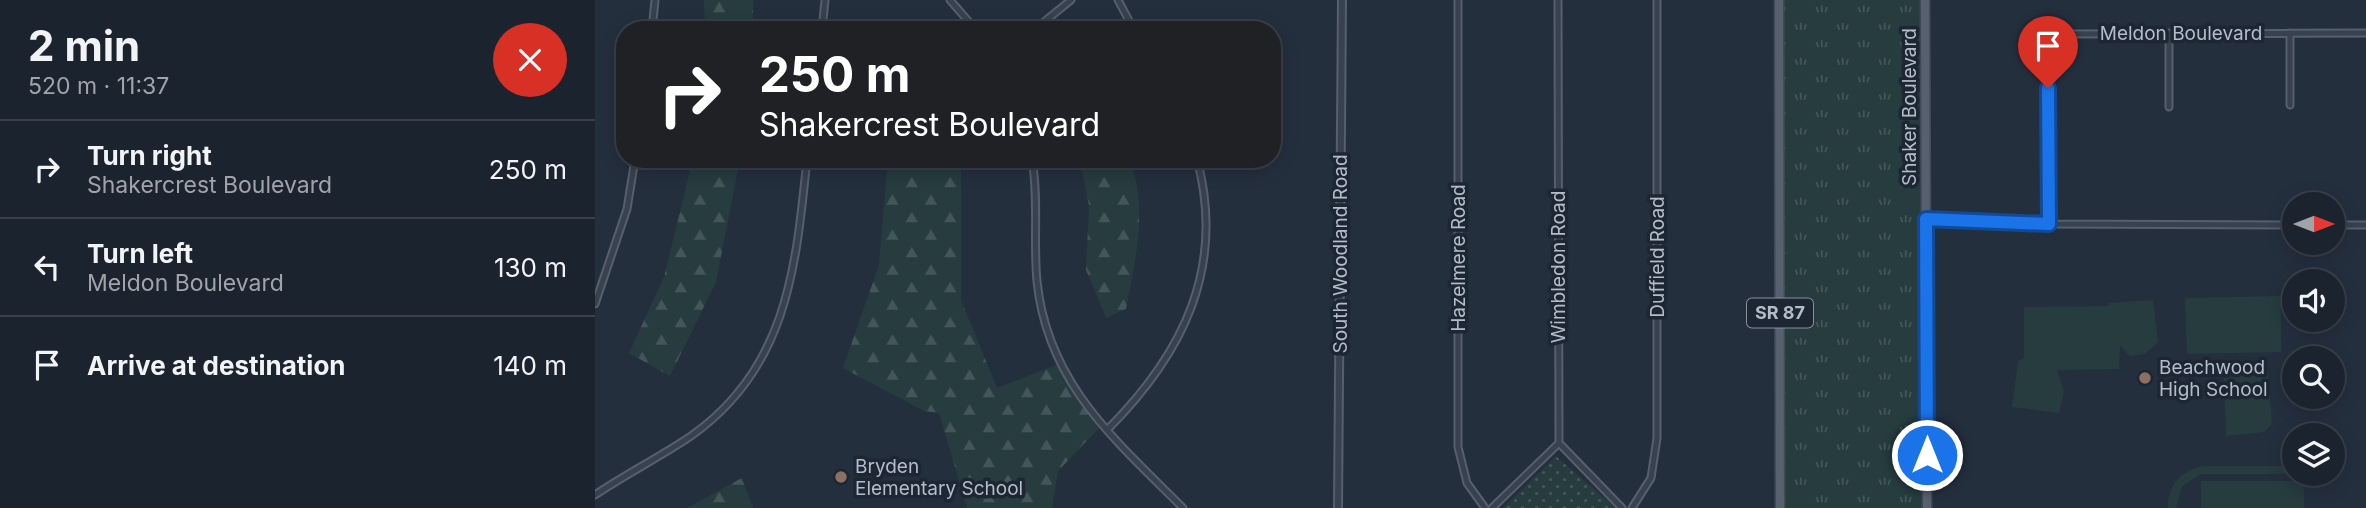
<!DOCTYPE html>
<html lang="en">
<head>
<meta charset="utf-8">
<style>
	:root { --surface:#1b232e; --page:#242b36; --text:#f1f3f6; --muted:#a0a4aa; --line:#39404a }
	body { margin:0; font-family:Inter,sans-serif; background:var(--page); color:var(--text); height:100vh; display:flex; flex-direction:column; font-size:26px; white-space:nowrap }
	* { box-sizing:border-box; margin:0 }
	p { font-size:23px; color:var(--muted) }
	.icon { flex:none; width:38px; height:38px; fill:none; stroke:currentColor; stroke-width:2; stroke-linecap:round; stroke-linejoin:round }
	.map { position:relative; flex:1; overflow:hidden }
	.drawer { display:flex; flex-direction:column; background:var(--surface); width:595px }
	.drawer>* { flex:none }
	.hud { position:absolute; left:21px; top:21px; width:665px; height:147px; border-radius:28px; box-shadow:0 4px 18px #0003,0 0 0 2px var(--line); background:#202124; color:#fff; overflow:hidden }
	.needle { width:46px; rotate:90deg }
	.tools { position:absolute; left:1687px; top:192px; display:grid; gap:14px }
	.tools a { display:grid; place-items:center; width:63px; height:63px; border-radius:50%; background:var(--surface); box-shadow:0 4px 18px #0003,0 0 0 2px var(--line); font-size:35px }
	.pin { position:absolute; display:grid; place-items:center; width:60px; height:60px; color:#fff; margin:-72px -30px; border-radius:50% 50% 50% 0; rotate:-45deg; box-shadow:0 0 7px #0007 }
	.pin .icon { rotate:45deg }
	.me { position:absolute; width:77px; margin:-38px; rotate:0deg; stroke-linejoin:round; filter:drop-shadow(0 0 5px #0008) }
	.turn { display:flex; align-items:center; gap:24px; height:147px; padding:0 28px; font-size:32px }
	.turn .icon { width:91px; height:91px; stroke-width:2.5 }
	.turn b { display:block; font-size:49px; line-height:60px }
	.round { display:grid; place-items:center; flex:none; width:74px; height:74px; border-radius:37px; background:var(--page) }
	.overview { display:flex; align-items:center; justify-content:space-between; height:119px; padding:0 28px }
	h1 { font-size:42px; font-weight:700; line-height:52px }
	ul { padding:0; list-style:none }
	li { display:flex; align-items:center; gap:21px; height:98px; padding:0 28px; border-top:2px solid var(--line) }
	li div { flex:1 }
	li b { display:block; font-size:26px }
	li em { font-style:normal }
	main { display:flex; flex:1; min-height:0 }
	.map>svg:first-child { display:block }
	.grass { fill:url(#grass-dots) }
	.forest { fill:url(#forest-firs) }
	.park { fill:url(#park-tufts) }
	.pitch { fill:#263c3f }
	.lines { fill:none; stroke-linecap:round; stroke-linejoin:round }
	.minor-casing { stroke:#565f6c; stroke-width:9 }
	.tertiary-casing { stroke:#565f6c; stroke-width:10 }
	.primary-casing { stroke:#414a57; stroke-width:11 }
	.minor { stroke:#38414e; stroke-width:5 }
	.tertiary { stroke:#38414e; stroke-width:6 }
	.primary { stroke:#56606e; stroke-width:8 }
	.route-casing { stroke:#114b97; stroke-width:18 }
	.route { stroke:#1a73e8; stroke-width:12 }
	.education-dot { fill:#8d6e63; stroke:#1d2633; stroke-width:2.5 }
	.labels { text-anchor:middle; stroke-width:7; stroke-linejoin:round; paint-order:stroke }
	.shield { fill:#1d2633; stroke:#878f9c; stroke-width:2 }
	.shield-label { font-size:18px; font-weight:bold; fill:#b4bcc9 }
	.street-label { font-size:19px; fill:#b4bcc9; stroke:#1d2633 }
	.poi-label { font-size:19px; fill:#b4bcc9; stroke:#1d2633; text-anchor:start }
</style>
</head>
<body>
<main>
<section class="drawer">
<div class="overview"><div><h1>2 min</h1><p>520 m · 11:37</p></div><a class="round" style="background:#d93025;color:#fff"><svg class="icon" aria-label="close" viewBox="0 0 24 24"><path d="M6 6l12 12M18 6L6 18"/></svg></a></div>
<ul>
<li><svg class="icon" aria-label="right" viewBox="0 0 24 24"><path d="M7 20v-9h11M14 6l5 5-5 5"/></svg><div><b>Turn right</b><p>Shakercrest Boulevard</p></div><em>250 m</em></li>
<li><svg class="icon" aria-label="left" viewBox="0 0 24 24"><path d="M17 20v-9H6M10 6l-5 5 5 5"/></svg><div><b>Turn left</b><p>Meldon Boulevard</p></div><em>130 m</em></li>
<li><svg class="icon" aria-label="arrive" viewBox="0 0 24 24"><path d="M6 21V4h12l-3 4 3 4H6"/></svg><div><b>Arrive at destination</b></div><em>140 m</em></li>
</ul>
</section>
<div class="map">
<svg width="1771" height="508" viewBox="0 0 1771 508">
	<defs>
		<pattern id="grass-dots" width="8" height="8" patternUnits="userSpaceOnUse" patternTransform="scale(1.75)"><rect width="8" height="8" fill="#263c3f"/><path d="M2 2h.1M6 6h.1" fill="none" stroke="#435659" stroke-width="1.8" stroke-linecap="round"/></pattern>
		<pattern id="forest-firs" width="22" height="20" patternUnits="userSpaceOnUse" patternTransform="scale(1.75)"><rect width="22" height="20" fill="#263c3f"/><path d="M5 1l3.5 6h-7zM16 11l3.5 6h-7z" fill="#435659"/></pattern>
		<pattern id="park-tufts" width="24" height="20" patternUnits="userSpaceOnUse" patternTransform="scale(1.75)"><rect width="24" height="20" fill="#263c3f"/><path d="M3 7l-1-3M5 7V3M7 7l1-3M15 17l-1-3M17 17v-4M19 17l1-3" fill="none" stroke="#435659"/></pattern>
	</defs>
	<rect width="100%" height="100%" fill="#242f3e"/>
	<path class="grass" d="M961 456 1021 508H908Z"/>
	<path class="forest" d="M109 0H158V30H110Z
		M98 159H145L121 282 75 376 34 353 69 277Z
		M293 159H366V300L402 388 464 364 475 384 507 425 463 471 457 508H372L344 413 329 411 248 368 284 265Z
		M485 159H534C554 207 540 260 531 309L511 318 491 270 494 206Z
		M147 478 158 508H92Z"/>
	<path class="park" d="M1184 0H1330L1332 508H1185Z"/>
	<path class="pitch" d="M1686 296V352L1592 354 1590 298Z
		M1558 300 1563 342 1550 354 1535 356 1525 346 1524 369 1462 370 1469 391 1464 413 1417 407 1423 361 1429 358V307L1513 306 1514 303Z
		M1673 372 1677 424 1669 432 1631 436 1629 378Z
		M1611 466H1699V474H1606L1587 486 1581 508H1573C1572 485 1588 468 1611 466Z
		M1606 481H1709V508H1606Z"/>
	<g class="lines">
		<g class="minor-casing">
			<path id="minor" d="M355 0 381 30
				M523 0 539 30
				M863 0V447L872 483 890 508
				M963 0 964 443 1027 508
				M57 30 60 0
				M227 30 230 0
				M439 30 476 0
				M1695 33V105
				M1574 107V33
				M437 159C444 200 438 241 442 281 452 383 520 440 588 508
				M1331 219 1454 224 1699 225
				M1454 224 1453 63 1463 39 1473 34 1771 33
				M1738 225H1771
				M0 304 32 209 40 159
				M512 430C588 354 631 268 602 159
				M0 495C31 474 65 457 96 436 193 368 201 266 212 159
				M897 508 964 443
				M1037 508 1056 478 1062 438V0"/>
		</g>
		<g class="tertiary-casing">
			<path id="tertiary" d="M743 508 747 0"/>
		</g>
		<g class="primary-casing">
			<path id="primary" d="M1184 0 1185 508
				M1330 0 1332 508"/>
		</g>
		<use href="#minor" class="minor"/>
		<use href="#tertiary" class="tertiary"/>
		<use href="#primary" class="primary"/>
	</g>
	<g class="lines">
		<g class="route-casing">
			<path id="route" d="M1332 455 1331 219 1454 224 1453 88"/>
		</g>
		<use href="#route" class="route"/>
	</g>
	<g class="education-dot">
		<circle cx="1550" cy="378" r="7"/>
		<circle cx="246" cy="477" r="7"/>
	</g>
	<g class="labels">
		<rect class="shield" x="1152" y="298.5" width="66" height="29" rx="5"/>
		<g class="shield-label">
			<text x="1185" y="319">SR 87</text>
		</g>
		<g class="street-label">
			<text x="1586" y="40">Meldon Boulevard</text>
			<text transform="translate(1314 107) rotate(-90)" y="7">Shaker Boulevard</text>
			<text transform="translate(745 254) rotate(-90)" y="7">South Woodland Road</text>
			<text transform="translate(1062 257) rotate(-90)" y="7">Duffield Road</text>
			<text transform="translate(863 258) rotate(-90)" y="7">Hazelmere Road</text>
			<text transform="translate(963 267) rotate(-90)" y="7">Wimbledon Road</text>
		</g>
		<g class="poi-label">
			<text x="1564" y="374">Beachwood<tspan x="1564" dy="22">High School</tspan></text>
			<text x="260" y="473">Bryden<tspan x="260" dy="22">Elementary School</tspan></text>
		</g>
	</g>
</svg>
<div class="tools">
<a><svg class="needle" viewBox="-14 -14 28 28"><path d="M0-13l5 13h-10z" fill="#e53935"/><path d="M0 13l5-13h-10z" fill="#a0a4aa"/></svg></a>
<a><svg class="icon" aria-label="sound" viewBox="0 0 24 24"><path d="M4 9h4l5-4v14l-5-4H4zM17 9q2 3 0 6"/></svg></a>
<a><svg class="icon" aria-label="search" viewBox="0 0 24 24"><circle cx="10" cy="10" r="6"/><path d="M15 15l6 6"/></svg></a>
<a><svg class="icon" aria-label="layers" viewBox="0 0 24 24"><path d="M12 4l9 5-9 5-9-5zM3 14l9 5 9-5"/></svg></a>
</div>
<div class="pin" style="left:1453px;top:88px;background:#d93025"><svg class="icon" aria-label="arrive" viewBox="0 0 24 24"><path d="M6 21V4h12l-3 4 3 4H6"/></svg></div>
<svg class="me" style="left:1332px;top:455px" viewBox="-20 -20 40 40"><circle r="17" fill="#1a73e8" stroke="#fff" stroke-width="3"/><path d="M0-11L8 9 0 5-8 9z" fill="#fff"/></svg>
<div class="hud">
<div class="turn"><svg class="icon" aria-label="right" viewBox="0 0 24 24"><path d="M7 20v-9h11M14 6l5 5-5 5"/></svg><div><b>250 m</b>Shakercrest Boulevard</div></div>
</div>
</div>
</main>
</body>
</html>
